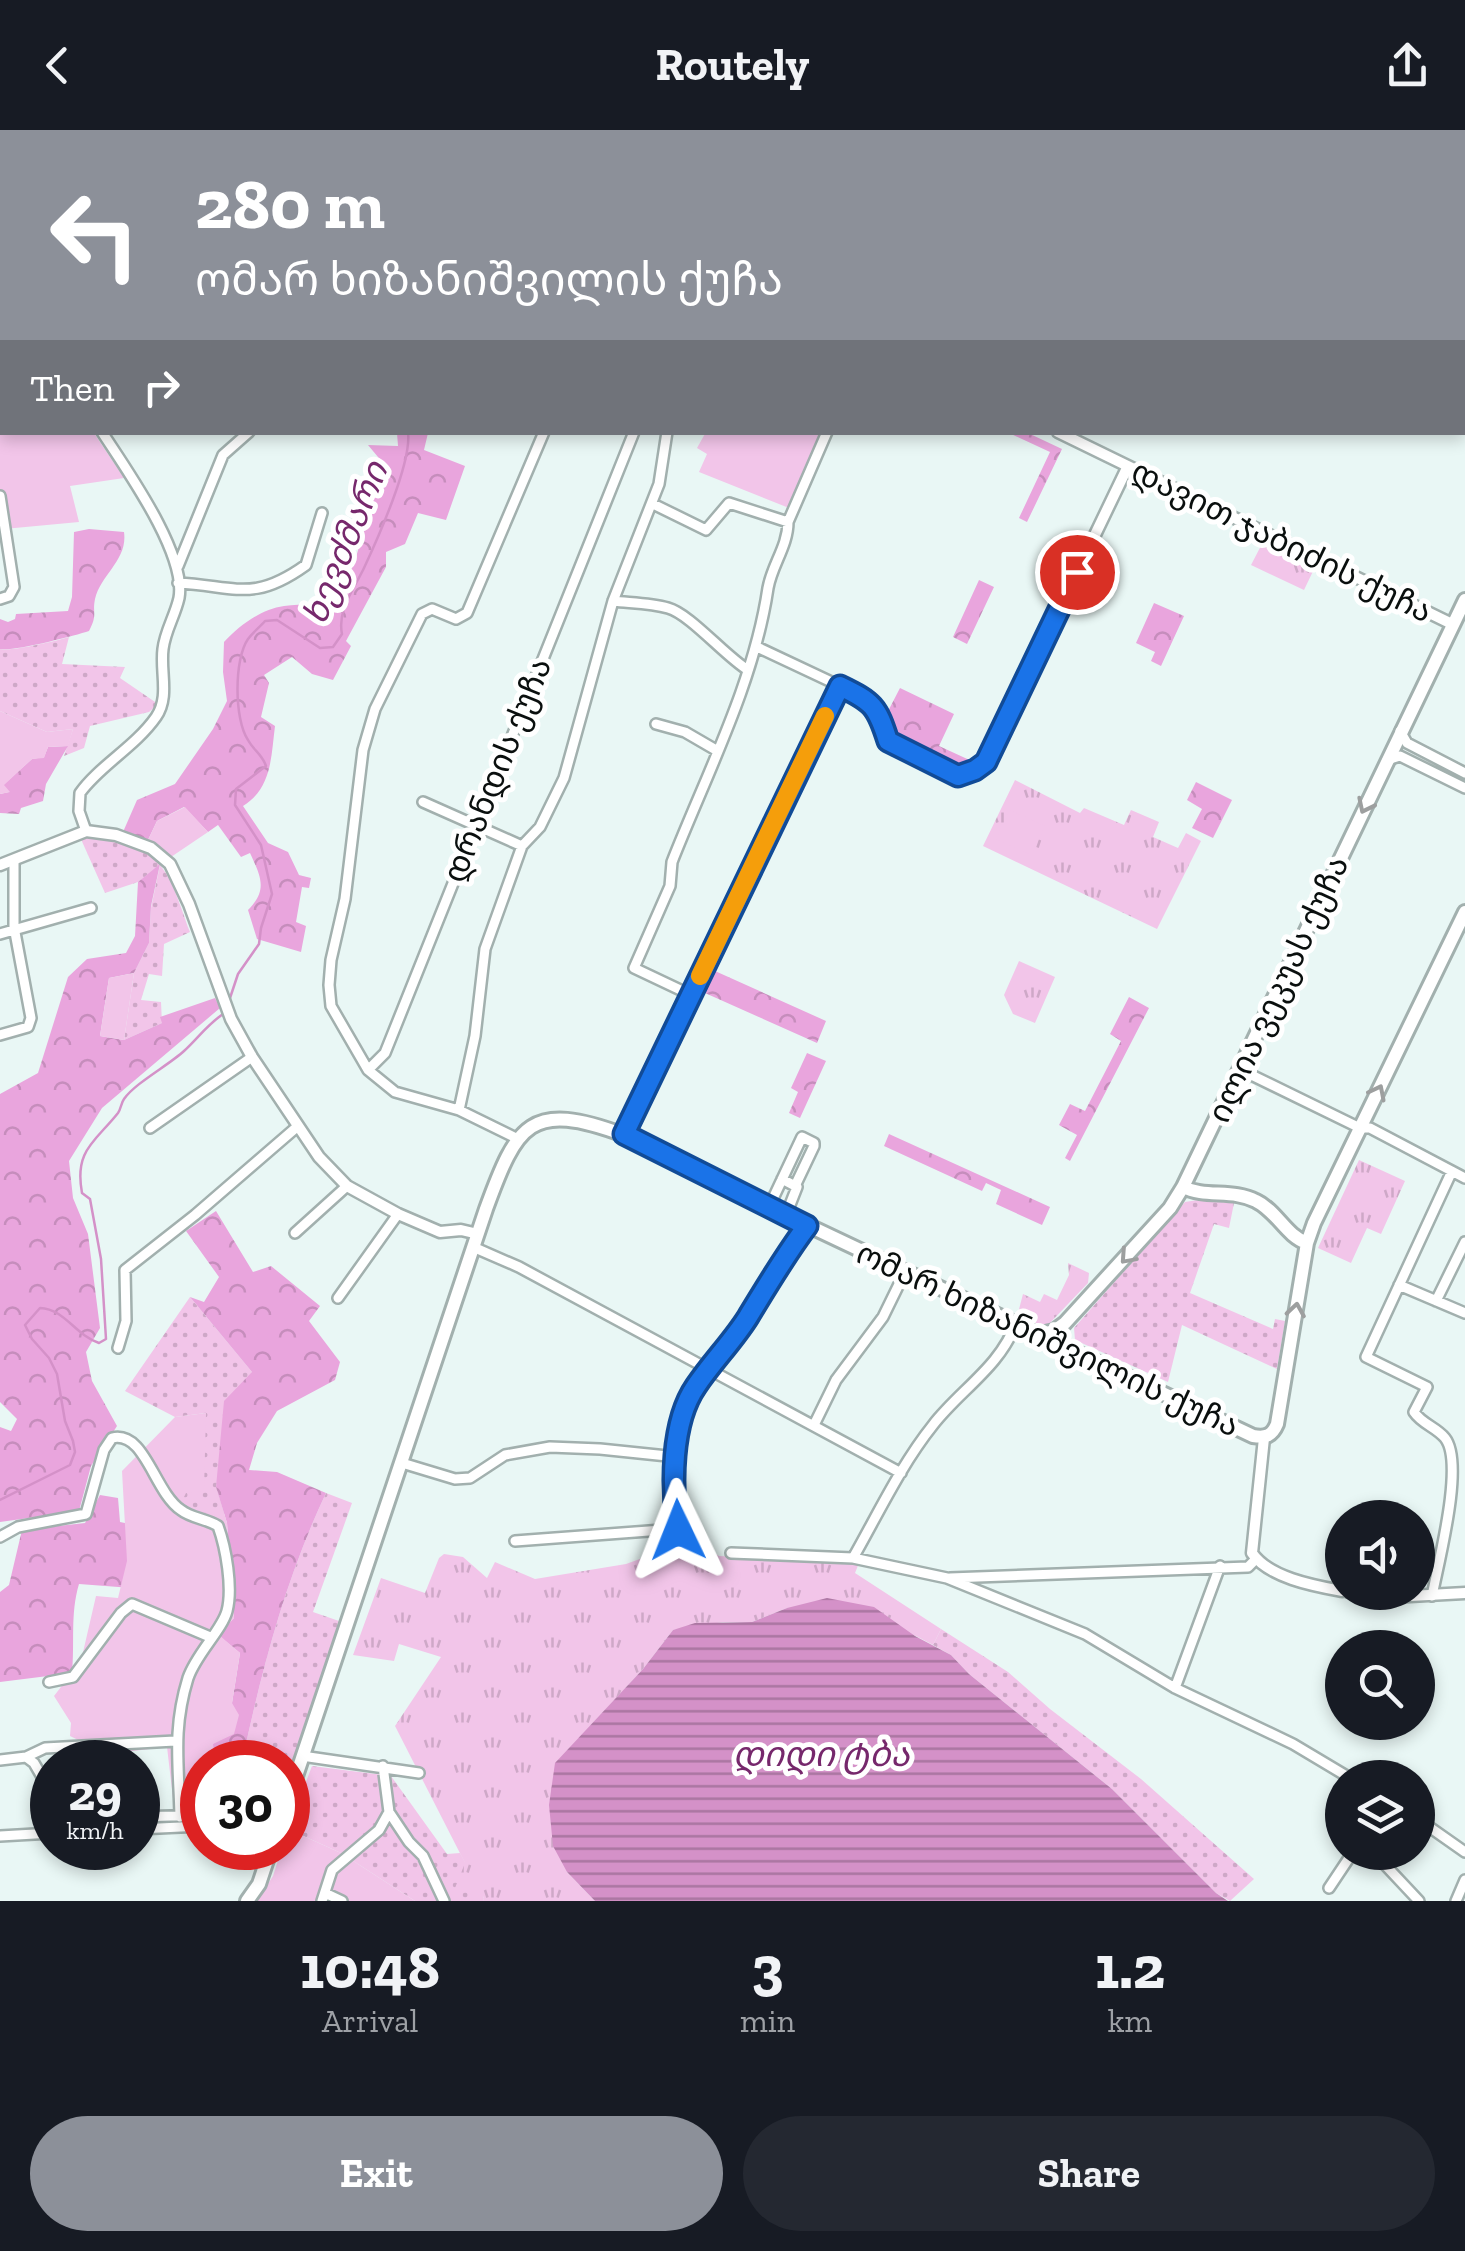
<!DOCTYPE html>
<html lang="en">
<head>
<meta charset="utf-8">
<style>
	:root { --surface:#171b24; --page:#242831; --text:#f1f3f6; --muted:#9ea1a6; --accent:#8c9099 }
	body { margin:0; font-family:"Zilla Slab","Noto Sans Georgian",serif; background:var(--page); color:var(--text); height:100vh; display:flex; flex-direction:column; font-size:38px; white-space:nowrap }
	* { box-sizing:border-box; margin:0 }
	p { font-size:32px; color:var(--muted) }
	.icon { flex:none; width:55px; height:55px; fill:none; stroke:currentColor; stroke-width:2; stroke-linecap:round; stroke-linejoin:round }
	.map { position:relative; height:1771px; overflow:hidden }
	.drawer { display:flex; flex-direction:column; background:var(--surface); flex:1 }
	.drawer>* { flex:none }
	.guide { position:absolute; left:0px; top:0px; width:1465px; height:305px; box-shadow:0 5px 15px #0003; background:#8c9099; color:#fff; overflow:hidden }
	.fabs { position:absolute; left:1325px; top:1370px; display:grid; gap:20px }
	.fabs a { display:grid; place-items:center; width:110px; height:110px; border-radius:50%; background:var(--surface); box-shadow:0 5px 15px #0003; font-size:50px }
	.speed { position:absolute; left:30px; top:1610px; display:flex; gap:20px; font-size:50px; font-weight:700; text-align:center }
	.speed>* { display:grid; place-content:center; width:130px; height:130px; border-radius:50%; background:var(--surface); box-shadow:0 5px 15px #0003; line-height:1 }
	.speed small { font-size:25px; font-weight:400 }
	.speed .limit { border:15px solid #d22; background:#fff; color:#111 }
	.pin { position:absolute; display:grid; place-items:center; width:85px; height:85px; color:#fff; margin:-42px; border:5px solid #fff; border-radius:50%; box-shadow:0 2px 10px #0007 }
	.me { position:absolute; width:110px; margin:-55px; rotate:358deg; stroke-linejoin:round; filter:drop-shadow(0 0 8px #0008) }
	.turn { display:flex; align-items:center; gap:35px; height:210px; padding:0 30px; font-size:45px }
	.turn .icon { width:130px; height:130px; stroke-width:2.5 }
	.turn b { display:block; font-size:70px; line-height:85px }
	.then { display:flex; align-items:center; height:95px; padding:0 30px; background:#0003; gap:20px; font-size:38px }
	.eta { display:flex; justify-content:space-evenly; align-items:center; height:170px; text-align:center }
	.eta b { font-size:60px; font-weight:800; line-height:70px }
	.button { display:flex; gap:20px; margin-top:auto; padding:20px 30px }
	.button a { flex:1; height:115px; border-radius:60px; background:var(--accent); color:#fff; font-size:40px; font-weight:800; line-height:115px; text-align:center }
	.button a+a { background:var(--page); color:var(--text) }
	header { display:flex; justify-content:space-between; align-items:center; height:130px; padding:0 30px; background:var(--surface); font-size:45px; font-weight:800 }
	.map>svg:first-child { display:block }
	.grass { fill:url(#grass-dots) }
	.forest { fill:url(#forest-crowns) }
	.park { fill:url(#park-tufts) }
	.garden { fill:#f2c5e9 }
	.water { fill:url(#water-rules) }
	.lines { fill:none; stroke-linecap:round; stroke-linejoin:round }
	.stream { stroke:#d491c8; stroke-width:2.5 }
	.minor-casing { stroke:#a2b0ae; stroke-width:14 }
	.tertiary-casing { stroke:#a2b0ae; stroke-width:15 }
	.primary-casing { stroke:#a2b0ae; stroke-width:18 }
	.minor { stroke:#fff; stroke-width:9 }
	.tertiary { stroke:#fff; stroke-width:10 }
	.primary { stroke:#fff; stroke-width:12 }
	.oneway { stroke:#9d9f9f }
	.route-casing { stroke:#114b97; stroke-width:25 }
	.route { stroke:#1a73e8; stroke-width:18 }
	.slow { stroke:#f59e0b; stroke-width:18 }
	.labels { text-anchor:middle; stroke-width:10; stroke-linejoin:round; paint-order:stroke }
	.street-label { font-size:32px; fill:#0a0f0e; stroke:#fff }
	.water-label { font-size:35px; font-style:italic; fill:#76286c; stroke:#fff }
</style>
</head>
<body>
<header><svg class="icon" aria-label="back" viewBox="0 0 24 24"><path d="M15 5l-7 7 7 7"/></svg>Routely<svg class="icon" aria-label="share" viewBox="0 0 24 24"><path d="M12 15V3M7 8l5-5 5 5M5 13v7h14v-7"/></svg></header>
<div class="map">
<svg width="1465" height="1771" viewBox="0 0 1465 1771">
	<defs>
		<pattern id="grass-dots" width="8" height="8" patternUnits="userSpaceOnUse" patternTransform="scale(2.5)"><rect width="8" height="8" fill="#f2c5e9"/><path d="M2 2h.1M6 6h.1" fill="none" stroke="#cea8c7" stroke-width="1.8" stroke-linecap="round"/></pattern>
		<pattern id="forest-crowns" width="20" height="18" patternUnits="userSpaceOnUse" patternTransform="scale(2.5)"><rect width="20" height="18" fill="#e9a5dd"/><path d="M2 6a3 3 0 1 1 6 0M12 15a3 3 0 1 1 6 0" fill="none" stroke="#c68dbc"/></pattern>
		<pattern id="park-tufts" width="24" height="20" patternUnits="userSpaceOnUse" patternTransform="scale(2.5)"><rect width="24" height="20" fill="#f2c5e9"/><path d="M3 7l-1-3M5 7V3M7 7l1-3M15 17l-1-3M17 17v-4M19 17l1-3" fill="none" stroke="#cea8c7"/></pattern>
		<pattern id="water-rules" width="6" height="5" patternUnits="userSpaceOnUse" patternTransform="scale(2.5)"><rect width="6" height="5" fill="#d491c8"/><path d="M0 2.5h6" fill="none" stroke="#aa75a1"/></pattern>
	</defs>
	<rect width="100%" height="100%" fill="#e9f7f5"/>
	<path class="grass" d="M69 507 62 534 125 537 120 548 158 574 149 582 90 596 84 618 64 626 73 599 47 602 0 581V519C10 522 56 511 69 507Z
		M95 705C166 721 167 738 190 802L164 814 162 846 149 844 141 870 161 872 162 893 124 910 134 843 149 813 151 778 160 735 138 752 105 763 80 707Z
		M1198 1070 1234 1073 1229 1098 1214 1094 1190 1163 1273 1199 1275 1189 1285 1191 1277 1239 1182 1195 1168 1252 1075 1210 1074 1198 1185 1072Z
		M190 1167 252 1242 216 1356 224 1383H202L180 1376 206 1283 175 1287 125 1261Z
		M326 1363 352 1373 313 1482 339 1491 288 1650V1632H242C262 1539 285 1450 326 1363Z
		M941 1499 1008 1542 1050 1579 1141 1649 1254 1749 1230 1771 1216 1763 1112 1659 969 1544 951 1525 933 1515Z
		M312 1636 391 1646 447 1724 460 1723 484 1768 483 1771H415L341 1723 288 1699Z"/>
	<path class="forest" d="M397 303H428L424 320 465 336 446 390 418 383 405 414 386 422V437L346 511 351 516 333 550 312 544 292 527 264 545 269 553 261 587 275 596C271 627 272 658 243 676L268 713 288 722 299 745 311 748 309 758 302 757 296 792 306 796 301 822 257 809 248 780C268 760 261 747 250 723L241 727 218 695 208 702 184 677 157 691 148 710 123 702 137 670 175 654 213 599 227 571 223 542 224 512C239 496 261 479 284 476 303 473 321 476 339 469 346 452 354 435 359 417 368 388 370 359 383 333L368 315 398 316Z
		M1009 303H1028L1062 319 1027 392 1019 388 1050 322Z
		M89 399 124 402C128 430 101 444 95 469 92 484 98 484 89 501 74 506 12 522 0 519V489L8 492 15 489 16 484 68 481 72 467 74 402Z
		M979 450 994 457 967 514 953 507Z
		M1154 473 1184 486 1161 536 1151 531 1155 522 1136 513Z
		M900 558 954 584 939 616 976 633 961 641 889 606 885 587Z
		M68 616 46 654 43 671 21 678 19 684 0 683V664L9 662 3 655 32 629 44 627 48 617Z
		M1196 652 1232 670 1213 708 1192 698 1202 679 1187 670Z
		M160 734 151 776 149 813 134 843 109 848 100 906 124 910 162 893 160 887 215 868 220 878 102 978 69 1031 73 1068 88 1104 100 1198 86 1222 92 1251 117 1296 91 1336 79 1381 0 1392V1297L11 1301 17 1289 0 1272V964L38 943 68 847 87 829 126 823 135 806 138 752Z
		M715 841 826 891 817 913 705 863Z
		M1129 867 1149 878 1070 1031 1065 1028 1077 1005 1059 995 1070 974 1085 981 1121 911 1110 904Z
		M807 923 826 931 800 988 789 983 798 962 791 958Z
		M889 1004 1050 1077 1042 1095 996 1074 1001 1060 986 1053 982 1061 884 1016Z
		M216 1081 253 1142 271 1136 320 1176 309 1191 340 1232 335 1250 277 1281 257 1313 249 1340 277 1342 326 1363C285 1450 262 1539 242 1632H214L213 1614 232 1573 240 1523 218 1505 234 1488 227 1393 216 1357 224 1271 252 1242 190 1167 204 1172 219 1147 186 1101Z
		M100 1365 118 1368 120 1392 203 1409 145 1459 79 1454C70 1484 75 1512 72 1543L0 1552V1462L9 1455 22 1400 85 1393Z"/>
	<path class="park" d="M1264 410 1316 435 1304 460 1251 435Z
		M1015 650 1080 683 1084 678 1124 695 1131 680 1159 692 1153 707 1178 718 1186 703 1201 711 1157 799 983 716Z
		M1019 831 1055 847 1035 893 1013 884 1004 865Z
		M1359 1030 1405 1051 1381 1104 1367 1098 1351 1133 1318 1118Z
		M1068 1133 1089 1143 1088 1153 1048 1195 1041 1196 1018 1183 1023 1164 1040 1172 1044 1164 1057 1170 1069 1145Z
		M692 1410 719 1426 859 1433 855 1443 941 1499 933 1515 916 1506 787 1478 752 1492H723L673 1500 643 1539 555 1634 567 1742 595 1771H483L484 1767 455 1758 465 1733 395 1596 441 1527 399 1514 394 1531 353 1525 381 1448 425 1463 439 1428 444 1424 463 1427 487 1448 495 1432 535 1449 626 1434Z"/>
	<path class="garden" d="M0 189 2 302 94 303 124 348 70 356 79 392 4 399 0 386Z
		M706 302H822V303L789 378 699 342 707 324 697 318Z
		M0 581 47 602 73 599 68 616 48 617 44 628 32 629 4 655 10 662 0 664Z
		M185 677 208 702 171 727 148 710 157 691Z
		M1010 680 1045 696 1031 725 996 709Z
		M134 843 124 910 100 906 109 848Z
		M206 1283 204 1361 186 1363 180 1375 202 1383H224L227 1393 234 1488 219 1505 240 1523 232 1573 239 1585 234 1604 213 1614 214 1632H202V1682L175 1685 167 1617 107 1624 70 1606 71 1593 54 1566 81 1531 96 1466 118 1468 127 1431 122 1341 175 1287Z
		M288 1699 341 1723 415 1771H257L273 1746 282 1718H288Z"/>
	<path class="water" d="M827 1468 874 1477 915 1506 951 1525 969 1544 1112 1659 1216 1763 1228 1771H595L567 1742 553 1716 549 1675 555 1633 643 1539 673 1500 695 1493 752 1492 787 1478Z"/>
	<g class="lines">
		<path class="stream" d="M569 2 571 0
			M229 871 238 844 259 814 261 798 272 764 261 715 235 675 236 659 266 636C262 624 254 621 248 610 234 589 234 529 248 509 253 502 260 497 265 491L277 490 320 518 333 517 342 504C337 480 354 459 364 438 378 408 412 332 408 302
			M0 1370 70 1335 75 1322 73 1311 65 1291 57 1244 49 1228 32 1209 25 1195 40 1178C65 1179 75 1205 99 1213L106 1209 101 1129 90 1069 82 1063C74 1020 95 1012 118 983 121 979 121 973 124 969 135 953 169 935 184 921 198 908 207 895 223 884"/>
		<g class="minor-casing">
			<path id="minor" d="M673 0 678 2
				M739 0V2
				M837 0 838 2
				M656 2 657 0
				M0 119 2 118
				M0 182 2 184
				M0 366 14 457 9 466 0 469
				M653 374 706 400 729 373 788 392
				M178 436 223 325 249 302
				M178 453C236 456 253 473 306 435L322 383
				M613 471C630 473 651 473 668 478 690 484 725 526 748 540
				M757 517 840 556
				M656 594 685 602 716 620
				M1400 601 1407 613 1465 643
				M1387 630 1400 626 1465 658
				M423 672 522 716
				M86 701 79 681 80 663C99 636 135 617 156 587 170 567 160 542 163 519 165 501 175 486 179 468 187 424 126 339 102 302
				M0 804 91 778
				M691 865 634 838 670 756 672 732C707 643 754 553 768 458 772 435 788 416 788 392L827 302
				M0 905 28 897 31 888 14 797V730
				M1239 939 1360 998H1370L1465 1048
				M368 940 385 923 634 302
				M459 980 475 906 485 819 522 716 540 697 564 648 613 471 659 354 667 302
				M150 998 252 927
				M516 1008 459 980 395 962 368 940 331 876 329 855 331 830 345 769 363 620 375 579 422 484 432 479 456 489 467 483 544 302
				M782 1049 797 1057 786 1085
				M769 1077 802 1007 814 1013V1016L795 1056
				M295 1103 347 1056
				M473 1117 519 1137 901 1343
				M1399 1155 1465 1183
				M338 1168 398 1084
				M1436 1171 1465 1112
				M118 1218 126 1191 125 1140 195 1085 298 996
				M814 1295 836 1250 883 1187 905 1142
				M402 1333 455 1349 470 1348 505 1325 550 1317 600 1319 677 1327
				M678 1400C671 1359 672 1291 696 1256 712 1232 732 1211 748 1187 767 1156 785 1125 807 1096
				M0 1407 18 1397 86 1384 104 1320 112 1308C145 1300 154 1362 181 1380 191 1388 207 1389 218 1396 226 1418 233 1458 227 1481 222 1500 196 1524 188 1548 172 1600 179 1635 180 1687
				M515 1411 662 1400H678L693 1406
				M731 1423 853 1428 947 1448 1085 1504 1175 1558 1293 1614 1350 1648
				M853 1428C878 1384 901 1335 933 1295 960 1260 1000 1237 1016 1193
				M950 1448 1248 1437 1256 1429
				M1432 1466C1438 1434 1465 1333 1445 1308 1436 1297 1422 1294 1414 1282L1427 1257 1366 1227 1452 1041
				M49 1552 73 1547 121 1483 132 1474 210 1507
				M1175 1558 1220 1436
				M302 1626 419 1643
				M26 1627 45 1618 175 1611
				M0 1630 26 1627 34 1633 52 1664
				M389 1682 409 1712 423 1726 444 1771
				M138 1687 202 1685
				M1418 1689 1465 1722
				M138 1699 202 1696
				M0 1706 52 1703
				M1373 1722 1419 1771
				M1329 1758 1353 1722
				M325 1763 342 1771
				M322 1771 332 1740 379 1700 389 1682 383 1636
				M1456 1771 1465 1750"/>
		</g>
		<g class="tertiary-casing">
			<path id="tertiary" d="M1093 2 1095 0
				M1058 302 1452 494
				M0 735 86 701 116 705 151 718 170 734 189 774 231 889 252 927 319 1027 347 1056 398 1084 440 1102 461 1100 478 1104
				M624 1005 840 556C873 572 877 576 888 611L958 646 975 640 986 632 1128 336
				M1264 1308 1252 1423C1269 1448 1315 1456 1342 1461
				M1349 1462 1392 1467 1465 1463"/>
		</g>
		<g class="primary-casing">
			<path id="primary" d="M1183 1057C1205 1068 1233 1059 1256 1071 1277 1081 1286 1106 1307 1113
				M1041 1204 1054 1201 1065 1193 1170 1078 1183 1057 1465 470
				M288 1670 486 1079C517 994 530 970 624 1005L750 1068 1253 1306C1266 1308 1272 1306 1277 1294L1307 1113 1314 1093 1465 782
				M247 1771 259 1754 271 1718"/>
		</g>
		<use href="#minor" class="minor"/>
		<use href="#tertiary" class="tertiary"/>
		<use href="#primary" class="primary"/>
	</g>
	<defs><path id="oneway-chevron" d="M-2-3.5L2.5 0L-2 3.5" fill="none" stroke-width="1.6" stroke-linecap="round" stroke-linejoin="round" transform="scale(2.5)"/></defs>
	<g class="oneway">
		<use href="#oneway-chevron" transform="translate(1365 676) rotate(116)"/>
		<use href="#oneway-chevron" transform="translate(1378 962) rotate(-63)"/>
		<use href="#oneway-chevron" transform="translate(1127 1127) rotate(132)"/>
		<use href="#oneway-chevron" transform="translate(1296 1180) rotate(-81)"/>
	</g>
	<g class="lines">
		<g class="route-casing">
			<path id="route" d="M678 1400C671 1357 671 1292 696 1256 712 1232 733 1211 748 1187 767 1156 785 1125 807 1096L624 1004 840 556C873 572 877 576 888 611L958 646 975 640 986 632 1077 442"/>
		</g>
		<use href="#route" class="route"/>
		<path class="slow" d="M700 846 825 586"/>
	</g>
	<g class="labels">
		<g class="street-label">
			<text transform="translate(1282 411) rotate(26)" y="11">დავით ჯაბიძის ქუჩა</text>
			<text transform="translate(497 640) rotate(-68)" y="11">დრანდის ქუჩა</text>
			<text transform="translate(1278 859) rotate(-65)" y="11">ილია ვეკუას ქუჩა</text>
			<text transform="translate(1048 1209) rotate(25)" y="11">ომარ ხიზანიშვილის ქუჩა</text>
		</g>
		<g class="water-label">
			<text transform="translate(345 413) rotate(-68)" y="12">ხევძმარი</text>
			<text x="821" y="1636">დიდი ტბა</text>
		</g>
	</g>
</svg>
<div class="fabs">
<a><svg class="icon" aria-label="sound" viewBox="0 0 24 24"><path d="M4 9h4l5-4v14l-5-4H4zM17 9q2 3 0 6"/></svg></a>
<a><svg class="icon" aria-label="search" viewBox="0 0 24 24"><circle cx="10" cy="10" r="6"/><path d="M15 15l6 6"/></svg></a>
<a><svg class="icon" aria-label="layers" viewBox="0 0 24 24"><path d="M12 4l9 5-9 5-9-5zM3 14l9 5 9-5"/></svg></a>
</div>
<div class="speed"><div>29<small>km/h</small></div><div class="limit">30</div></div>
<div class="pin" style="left:1077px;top:442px;background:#d93025"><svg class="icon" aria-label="arrive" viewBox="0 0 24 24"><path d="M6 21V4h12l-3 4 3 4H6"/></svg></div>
<svg class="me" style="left:678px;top:1400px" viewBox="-20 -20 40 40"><path d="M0-17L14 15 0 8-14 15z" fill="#1a73e8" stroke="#fff" stroke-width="4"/></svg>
<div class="guide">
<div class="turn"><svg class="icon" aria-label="left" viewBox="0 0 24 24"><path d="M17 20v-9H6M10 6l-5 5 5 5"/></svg><div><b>280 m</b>ომარ ხიზანიშვილის ქუჩა</div></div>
<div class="then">Then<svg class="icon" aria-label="right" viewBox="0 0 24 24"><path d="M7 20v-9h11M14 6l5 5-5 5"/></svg></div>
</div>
</div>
<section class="drawer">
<div class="eta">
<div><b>10:48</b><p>Arrival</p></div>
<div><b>3</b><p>min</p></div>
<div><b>1.2</b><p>km</p></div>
</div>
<div class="button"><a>Exit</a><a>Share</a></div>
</section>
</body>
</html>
